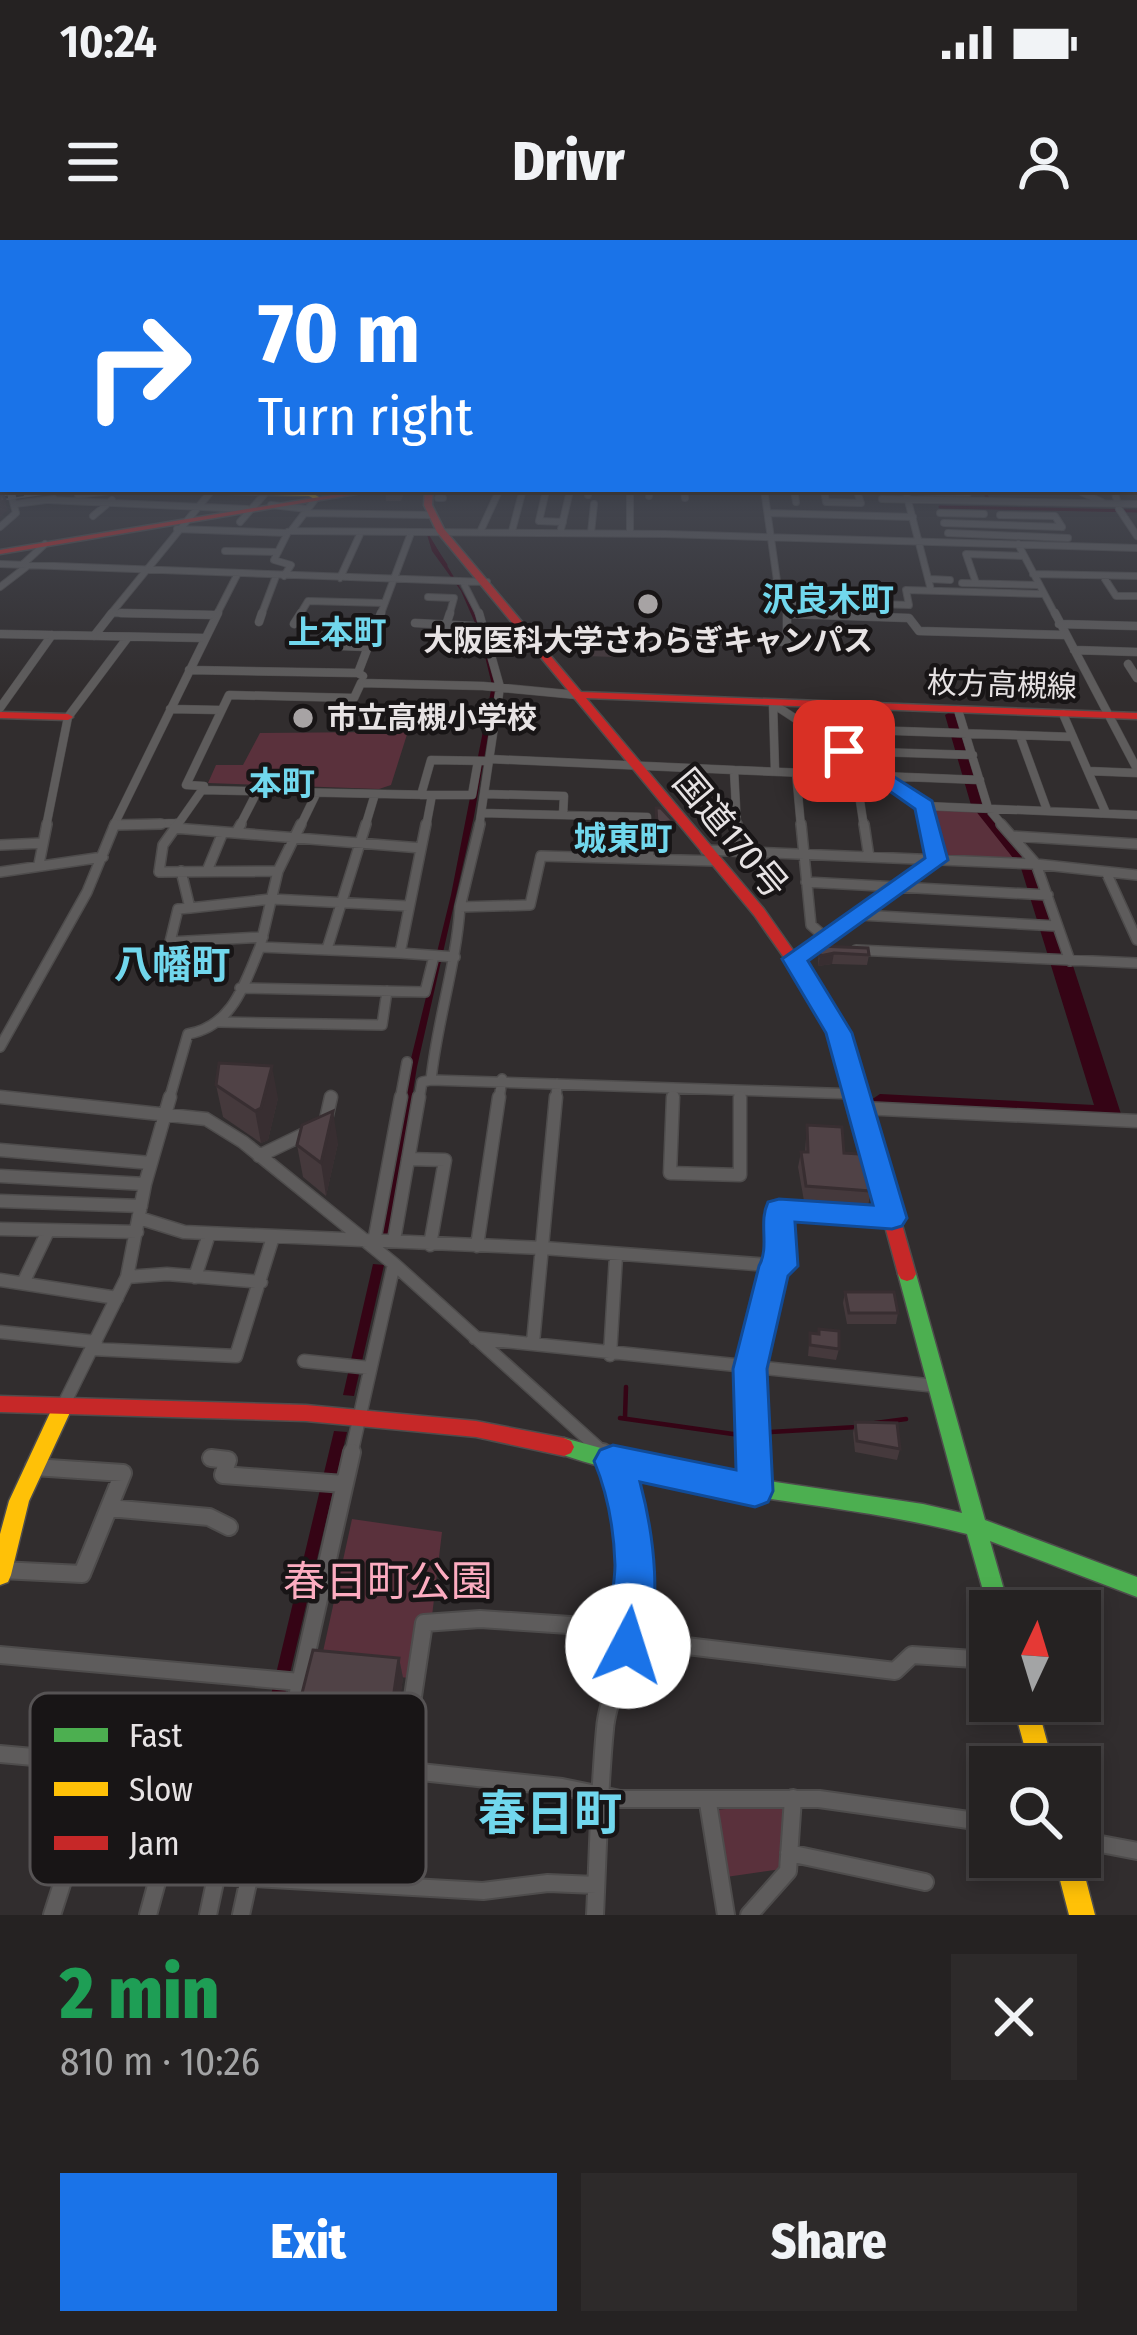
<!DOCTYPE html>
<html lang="en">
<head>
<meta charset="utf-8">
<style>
	:root { --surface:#252222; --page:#2d2a2a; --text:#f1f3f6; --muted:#a3a4a5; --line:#423f40; --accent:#1a73e8 }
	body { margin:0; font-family:"Fira Sans Condensed","Noto Sans JP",sans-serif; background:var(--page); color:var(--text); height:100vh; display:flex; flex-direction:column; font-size:45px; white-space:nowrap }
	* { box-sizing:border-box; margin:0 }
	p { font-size:39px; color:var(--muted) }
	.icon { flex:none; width:66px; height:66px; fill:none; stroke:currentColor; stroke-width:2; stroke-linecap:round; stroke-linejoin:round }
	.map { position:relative; height:1675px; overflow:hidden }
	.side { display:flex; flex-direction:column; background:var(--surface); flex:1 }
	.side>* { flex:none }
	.banner { position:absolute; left:0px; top:0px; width:1137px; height:252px; box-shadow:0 6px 18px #0003,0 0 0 3px var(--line); background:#1a73e8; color:#fff; overflow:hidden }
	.needle { width:78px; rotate:4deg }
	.fabs { position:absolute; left:969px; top:1350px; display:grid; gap:24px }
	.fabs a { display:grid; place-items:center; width:132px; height:132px; border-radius:0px; background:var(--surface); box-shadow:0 6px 18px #0003,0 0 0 3px var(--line); font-size:60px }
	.pin { position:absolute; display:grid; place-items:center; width:102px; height:102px; color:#fff; margin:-51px; border-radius:24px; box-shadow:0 6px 18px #0006 }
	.me { position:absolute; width:132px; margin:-66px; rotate:5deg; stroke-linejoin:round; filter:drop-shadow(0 0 9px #0008) }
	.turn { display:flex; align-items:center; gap:42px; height:252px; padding:0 60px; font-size:54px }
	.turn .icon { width:156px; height:156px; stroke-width:2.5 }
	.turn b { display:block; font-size:84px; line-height:102px }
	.round { display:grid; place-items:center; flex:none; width:126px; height:126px; border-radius:0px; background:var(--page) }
	.summary { display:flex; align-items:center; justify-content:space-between; height:204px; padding:0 60px }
	h1 { font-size:72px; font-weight:800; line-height:90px; color:#1e9e55 }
	.cta { display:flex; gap:24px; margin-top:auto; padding:24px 60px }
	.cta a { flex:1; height:138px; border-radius:0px; background:var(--accent); color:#fff; font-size:48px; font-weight:800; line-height:138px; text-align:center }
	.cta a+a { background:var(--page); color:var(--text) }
	.status { display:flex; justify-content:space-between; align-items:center; height:84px; padding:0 60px; background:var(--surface); direction:ltr }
	.status svg { height:33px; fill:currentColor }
	header { display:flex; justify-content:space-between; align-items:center; height:156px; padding:0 60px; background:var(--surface); font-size:54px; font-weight:800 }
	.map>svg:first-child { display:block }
	.green { fill:#5a313c }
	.water { fill:#350415 }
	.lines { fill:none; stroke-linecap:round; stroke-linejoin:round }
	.stream-far2 { stroke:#350415; stroke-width:3 }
	.stream-far1 { stroke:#350415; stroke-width:4.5 }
	.stream { stroke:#350415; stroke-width:8 }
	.river { fill:#350415; fill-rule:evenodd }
	.street-far4-casing { stroke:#4e4c4c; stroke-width:8 }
	.street-far3-casing { stroke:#4e4c4c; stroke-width:9 }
	.street-far2-casing { stroke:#4e4c4c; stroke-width:12 }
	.street-far1-casing { stroke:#4e4c4c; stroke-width:15 }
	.street-casing { stroke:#4e4c4c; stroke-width:20 }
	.fast-casing { stroke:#4e4c4c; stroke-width:3 }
	.slow-casing { stroke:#4e4c4c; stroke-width:3 }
	.jam-casing { stroke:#4e4c4c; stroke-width:3 }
	.street-far4 { stroke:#5e5c5c; stroke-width:6 }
	.street-far3 { stroke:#5e5c5c; stroke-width:8 }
	.street-far2 { stroke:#5e5c5c; stroke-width:9 }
	.street-far1 { stroke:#5e5c5c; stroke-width:12 }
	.street { stroke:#5e5c5c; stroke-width:16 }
	.fast { fill:#4caf50; fill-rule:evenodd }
	.slow { fill:#ffc107; fill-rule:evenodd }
	.jam { fill:#c62828; fill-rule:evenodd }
	.rail-casing { stroke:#6c6a6a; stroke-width:6 }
	.rail { stroke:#181516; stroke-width:3; stroke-dasharray:8; stroke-linecap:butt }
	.wall { fill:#45393c }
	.shaded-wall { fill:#382e31 }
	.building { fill:#504246; stroke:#382e31; stroke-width:3 }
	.route { fill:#1a73e8; stroke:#114b97; stroke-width:3 }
	.poi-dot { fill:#a7a3a4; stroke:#181516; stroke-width:4.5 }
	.labels { text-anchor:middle; stroke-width:9; stroke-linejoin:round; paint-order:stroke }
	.far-poi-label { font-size:30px; font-weight:bold; fill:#e7e3e4; stroke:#181516 }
	.far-street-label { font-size:30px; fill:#e7e3e4; stroke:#181516 }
	.far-neighbourhood-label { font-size:33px; font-weight:bold; fill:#71d7ed; stroke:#181516 }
	.street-label { font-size:36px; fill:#e7e3e4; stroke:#181516 }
	.neighbourhood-label { font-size:39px; font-weight:bold; fill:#71d7ed; stroke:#181516 }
	.near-park-label { font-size:42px; fill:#fcacc0; stroke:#181516 }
	.near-neighbourhood-label { font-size:48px; font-weight:bold; fill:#71d7ed; stroke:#181516 }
	.key { fill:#181516; stroke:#565354; stroke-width:3 }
	.key-label { font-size:33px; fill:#e7e3e4 }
</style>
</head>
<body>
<div class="status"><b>10:24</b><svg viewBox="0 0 49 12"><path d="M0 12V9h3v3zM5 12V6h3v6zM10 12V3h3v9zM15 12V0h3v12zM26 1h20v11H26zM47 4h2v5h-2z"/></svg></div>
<header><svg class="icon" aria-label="menu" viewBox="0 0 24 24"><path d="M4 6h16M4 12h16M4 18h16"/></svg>Drivr<svg class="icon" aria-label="person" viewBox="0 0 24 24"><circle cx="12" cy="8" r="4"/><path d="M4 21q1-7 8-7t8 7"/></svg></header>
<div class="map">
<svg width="1137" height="1675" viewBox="0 0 1137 1675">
	<rect width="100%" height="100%" fill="#312d2e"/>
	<path class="green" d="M387 484 410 485 391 545 379 549 208 543 216 525H243L260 493 376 492Z
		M933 570H978L1023 620 945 615Z
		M352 1279 442 1292 432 1376 410 1438 319 1430Z
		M787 1563 782 1629 726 1637 715 1570Z"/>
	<path class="water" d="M425 288 478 378 497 444 474 576 417 827 389 996H378L408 831 451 655 492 445 479 392 461 351 432 311Z
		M373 1024 384 1025 354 1156 343 1155Z
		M334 1191 347 1192 274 1501H260Z"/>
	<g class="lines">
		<path class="stream-far2" d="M983 249 990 263
			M940 267 1137 271
			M432 304 446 325"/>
		<path class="stream-far1" d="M625 1177 626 1147
			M620 1178 747 1196
			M868 1184 906 1179
			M755 1193 857 1187"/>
		<path class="stream" d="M265 1515 269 1499"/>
		<path class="river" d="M953 470 961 475 989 564 1041 627 1121 874 1118 880 880 870 868 862 880 854 1094 865 1021 628 971 565 945 475Z"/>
		<g class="street-far4-casing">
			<path id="street-far4" d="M684 249 685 258
				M764 249 778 348 787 361V376
				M794 249 796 262
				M824 249 826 262 861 263 856 249
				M905 249 931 350
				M1075 249 1102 262
				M1114 249 1119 269 1137 296
				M878 250 968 253
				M78 255 124 249
				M545 255 539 281 563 282
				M588 255 589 249
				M630 256V293
				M649 256 650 249
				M316 258 291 291 665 294 1137 308
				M438 258H443
				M882 259 1137 264
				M47 260 247 269
				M15 264 54 259
				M271 265 308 269
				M306 273 431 275
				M768 273 913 277
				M940 273 984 274
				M1000 275 1055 276 1062 287
				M93 276 112 260
				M240 282 269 249
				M944 283 1062 287
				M0 287 16 273 10 251
				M177 289 287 293
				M561 289 569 255
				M481 290 498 253
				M512 291 522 253
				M591 293 594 264
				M948 293 1068 298
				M1018 304 1056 376
				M225 311 278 312
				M0 324 487 342
				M21 326 45 304
				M1033 334 1137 336
				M284 336 291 325 274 320 288 292
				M1103 336 1116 356H1137
				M340 338 361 292
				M930 339 950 340
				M463 342 480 376
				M962 343 1038 345
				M976 343 966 314 1024 316
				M0 347 26 327
				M428 357 454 358 449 376
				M787 361 909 365 906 350 1043 354
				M113 373 215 375
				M787 374 853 376
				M109 376 213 249
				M216 376 237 335
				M261 376 276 336
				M299 376 308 361 383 363
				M380 376 411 293"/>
		</g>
		<g class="street-far3-casing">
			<path id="street-far3" d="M121 373 215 375
				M1055 373 1137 529
				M787 374 909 378 919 391 1066 395
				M259 382 262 373
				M415 383 473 386
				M294 384 301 373
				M1059 384 1137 386
				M446 385 450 373
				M0 394 205 398
				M528 395 787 402V373
				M94 396 112 373
				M369 407 341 406 348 392 375 393
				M455 410 462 386
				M1074 410 1137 412
				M1128 424 1137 438
				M189 430 358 433
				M363 436 358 433 381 373
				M361 443 483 446 577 455
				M361 443 354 458 229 455 186 545 204 546 202 550 432 555 426 587
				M773 464 918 559 925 566 930 587
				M773 464 775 531
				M0 468 52 395
				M170 469 220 470
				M958 470 988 568 1004 587
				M1063 474 1106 573
				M809 488 1073 497
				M1020 496 1047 570
				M844 511 973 515
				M490 519 734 530
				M1088 531 1137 533
				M796 532 801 587
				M856 535 864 587
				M485 554 564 556 563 575
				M421 555 431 520 489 521
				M432 555H472L478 521
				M925 566 1137 575
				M482 573 647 577V587
				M115 585 177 583
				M46 587 68 477 128 397
				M113 587 218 373
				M176 587 202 550
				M239 587 257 552
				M300 587 316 554
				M365 587 375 554
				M479 587 500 447 479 373
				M737 587 734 530 980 540"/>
		</g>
		<g class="street-far2-casing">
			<path id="street-far2" d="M178 584 163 605 159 632 278 631
				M301 584 278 631 260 707 400 713 426 584
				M647 584 649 619
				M737 584 738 611
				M801 584 811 685 827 699
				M864 584 869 617
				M929 584 937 620
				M1001 584 1036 624 1070 721
				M115 585 161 584
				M174 588 421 608
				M236 593 241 584
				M1012 596 1137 604
				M0 605 43 603
				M705 610 1036 624 1137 635
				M39 624 47 584
				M181 631 190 668 271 659 408 666
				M207 631 223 592
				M0 632 103 617
				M1106 632 1137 700
				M806 642 1048 655
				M460 667 480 584
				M190 668 178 669 170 702 263 697
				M860 675 1057 686
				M327 709 366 584
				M856 710 1137 723
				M400 713 455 717
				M795 719 935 621
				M240 748 425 752 434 716
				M220 782 382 785 387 751
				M0 807 87 652 115 584
				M431 840 857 854
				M740 852V860
				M0 857 27 860
				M169 860 188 794C233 786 244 744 260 707
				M400 860 407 822
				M419 860 422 842 431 840C437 781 456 726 460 667L530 665 541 616 716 621
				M499 860 502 839
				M556 860 557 844
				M673 860V850"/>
		</g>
		<g class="street-far1-casing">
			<path id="street-far1" d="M0 857 206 879 243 902 394 1024
				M673 857 670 933 740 935V857
				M861 868 1137 881
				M0 910 151 923
				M259 916 325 884 331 857
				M408 919 445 920 430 1005
				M0 936 145 944
				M0 961 141 966
				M139 978 184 992 543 1008 782 1026 779 970 892 978
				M0 989 137 992
				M394 1000 419 857
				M374 1002 401 857
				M477 1006 499 857
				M127 1037 167 1034 261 1042
				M195 1037 209 994
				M0 1040 117 1058
				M24 1041 48 991
				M0 1092 96 1102
				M475 1098 937 1146
				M533 1103 556 857
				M92 1109 236 1116 273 997
				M610 1115 616 1016
				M304 1121 370 1128
				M63 1166 127 1037 145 944 170 857
				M351 1215 394 1024 606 1215
				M754 1215 750 1129 775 1026"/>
		</g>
		<g class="street-casing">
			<path id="street" d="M753 1212 755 1251
				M211 1218 228 1220 223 1235 344 1244
				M109 1268 209 1277 229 1287
				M1 1330 82 1334 123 1233 34 1227
				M628 1399 895 1431 912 1415 990 1420
				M0 1415 300 1442
				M0 1514 253 1537
				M402 1530 424 1383 480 1379 629 1389
				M708 1563 726 1675
				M1080 1600 1137 1611
				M789 1613 925 1642
				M217 1636 483 1651 548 1643 596 1645
				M52 1675 101 1523
				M148 1675 187 1532
				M208 1675C221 1615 229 1558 279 1517L562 1547 620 1559H819L990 1583
				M241 1675 270 1542 290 1488 352 1212
				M595 1675C598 1613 599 1551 605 1489 607 1462 621 1436 627 1409 637 1363 640 1245 603 1212
				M749 1675 788 1631 793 1558"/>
		</g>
		<g class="fast-casing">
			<path id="fast" d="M907 1027 913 1029 916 1034 985 1280 1137 1337V1357L990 1301 1010 1371H990V1375L967 1294C831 1259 691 1259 557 1213L554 1207 557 1201 564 1198 667 1226 923 1264 962 1273 898 1034 901 1029Z"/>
		</g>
		<g class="slow-casing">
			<path id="slow" d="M129 249 311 252 320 258 316 260 309 256 133 251Z
				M63 1158 70 1160 73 1166 29 1261 11 1335 8 1342 0 1345V1294L9 1261 56 1160Z
				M1012 1461H1036L1054 1527H1030Z
				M1054 1617H1080L1095 1675H1069Z"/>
		</g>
		<g class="jam-casing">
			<path id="jam" d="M11 249H28L0 255V251Z
				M368 249H386L0 314V310Z
				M425 249H433L432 265 444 289 581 452 1137 473V479L586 458 764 669 835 770 869 868 916 1034 913 1039 907 1041 901 1039 898 1034 853 868 821 770 754 675 437 292 424 265Z
				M0 472 68 474 73 477 68 480 0 478Z
				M0 1156 306 1165 476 1181 564 1198 571 1201 574 1207 571 1213 564 1216 476 1197 306 1181 0 1172Z"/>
		</g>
		<use href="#street-far4" class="street-far4"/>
		<use href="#street-far3" class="street-far3"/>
		<use href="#street-far2" class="street-far2"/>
		<use href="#street-far1" class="street-far1"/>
		<use href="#street" class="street"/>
		<use href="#fast" class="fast"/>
		<use href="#slow" class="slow"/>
		<use href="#jam" class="jam"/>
		<g class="rail-casing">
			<path id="rail" d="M0 258 63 249"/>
		</g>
		<use href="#rail" class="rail"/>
	</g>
	<path class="wall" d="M385 249H406L401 261H386Z
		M586 392 614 393 613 417 585 416Z
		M819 706 869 715 867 725 832 724 818 726Z
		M216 845 278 858 268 900 261 903 223 877Z
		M807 885 844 913 871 951 868 966 804 961 798 927 801 912H805Z
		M338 903 326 956 303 937 297 905Z
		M845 1052 898 1073 896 1084H847L843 1063Z
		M810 1093 839 1109 836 1120 808 1116Z
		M855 1182 900 1209 897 1220 855 1212 853 1193Z
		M399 1418 403 1438 392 1512 301 1501 295 1481Z"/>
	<path class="shaded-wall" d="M5 260 8 270 0 277V264Z
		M673 581 672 591 657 594V584Z
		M834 713 832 724 818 726 820 716Z
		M272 826 278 858 268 900 261 903 255 871Z
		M333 871 338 903 326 956 321 923Z
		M399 1418 403 1438 392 1512 388 1493Z"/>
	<path class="building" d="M0 248 5 260 0 264Z
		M586 392 614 393V404L585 403Z
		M656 568H661L673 581 657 584Z
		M819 706 868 708 869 715 834 713 820 716Z
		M219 823 272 826 261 868 255 871 216 845Z
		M333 871 321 923 297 905 302 885Z
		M807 885 842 887 844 913 860 914 871 951 806 946 801 912H808Z
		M845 1052H894L898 1073H849Z
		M819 1089 839 1091V1109L810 1105V1093L819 1094Z
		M855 1182 897 1183 900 1209 857 1201Z
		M313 1410 399 1418 388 1493 295 1481Z"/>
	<linearGradient id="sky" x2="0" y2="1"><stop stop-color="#1b1919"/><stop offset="0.48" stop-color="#484c57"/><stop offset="1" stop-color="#484c57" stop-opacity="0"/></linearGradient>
	<rect width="1137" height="447" fill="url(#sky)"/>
	<path class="route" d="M844 505 932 561 948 620 808 721 852 793 907 978 902 986 892 989 795 982 798 1026 788 1036 767 1129 773 1251 768 1262 755 1267 640 1242C654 1295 664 1369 642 1420L628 1426 613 1420C601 1391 615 1356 615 1325 614 1290 607 1252 594 1221L600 1210 613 1205 736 1230 733 1129 759 1026C770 1006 758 983 768 962L779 959 873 965 826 793 782 719 925 618 915 569 838 515 835 511Z"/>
	<g class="poi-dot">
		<circle cx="648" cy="364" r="12"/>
		<circle cx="303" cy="478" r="12"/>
	</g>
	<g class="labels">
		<g class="far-poi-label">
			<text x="648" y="411">大阪医科大学さわらぎキャンパス</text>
			<text x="327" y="488" text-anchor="start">市立高槻小学校</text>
		</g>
		<g class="far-street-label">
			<text transform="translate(1002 445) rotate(2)" y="10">枚方高槻線</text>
		</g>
		<g class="far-neighbourhood-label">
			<text x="828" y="371">沢良木町</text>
			<text x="337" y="404">上本町</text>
			<text x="282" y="555">本町</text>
			<text x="623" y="610">城東町</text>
		</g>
		<g class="street-label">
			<text transform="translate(731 593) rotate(50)" y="13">国道170号</text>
		</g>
		<g class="neighbourhood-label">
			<text x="172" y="738">八幡町</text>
		</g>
		<g class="near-park-label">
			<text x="388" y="1356">春日町公園</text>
		</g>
		<g class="near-neighbourhood-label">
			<text x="550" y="1590">春日町</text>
		</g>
	</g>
	<rect x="30" y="1453" width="396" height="192" rx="18" class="key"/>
	<rect x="54" y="1488" width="54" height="14" fill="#4caf50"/>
	<rect x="54" y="1542" width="54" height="14" fill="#ffc107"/>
	<rect x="54" y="1596" width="54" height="14" fill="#c62828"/>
	<g class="key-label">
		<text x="129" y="1507">Fast</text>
		<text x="129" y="1561">Slow</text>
		<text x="129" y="1615">Jam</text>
	</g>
</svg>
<div class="fabs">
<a><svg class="needle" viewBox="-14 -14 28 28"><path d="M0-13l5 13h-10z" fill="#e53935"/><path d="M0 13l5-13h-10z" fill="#a3a4a5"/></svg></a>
<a><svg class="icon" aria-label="search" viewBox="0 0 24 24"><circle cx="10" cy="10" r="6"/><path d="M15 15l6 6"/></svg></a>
</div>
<div class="pin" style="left:844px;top:511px;background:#d93025"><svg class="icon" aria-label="arrive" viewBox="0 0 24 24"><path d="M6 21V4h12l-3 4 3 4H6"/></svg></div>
<svg class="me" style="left:628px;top:1406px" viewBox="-20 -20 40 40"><circle r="19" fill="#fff"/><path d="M0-13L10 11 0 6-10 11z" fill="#1a73e8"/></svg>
<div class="banner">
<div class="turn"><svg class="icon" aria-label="right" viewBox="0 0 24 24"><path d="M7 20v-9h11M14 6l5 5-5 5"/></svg><div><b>70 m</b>Turn right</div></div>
</div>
</div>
<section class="side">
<div class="summary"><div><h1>2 min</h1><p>810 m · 10:26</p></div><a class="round"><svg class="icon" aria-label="close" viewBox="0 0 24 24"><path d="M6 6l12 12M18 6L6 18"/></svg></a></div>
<div class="cta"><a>Exit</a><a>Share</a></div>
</section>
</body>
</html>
